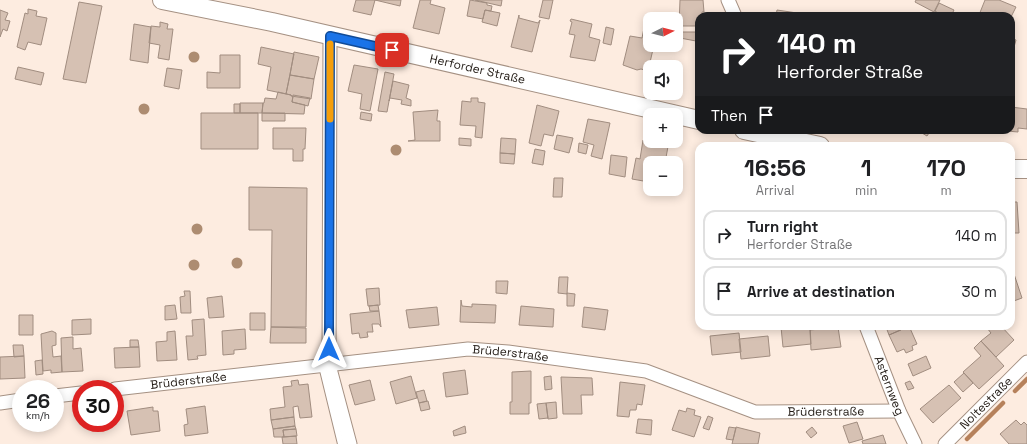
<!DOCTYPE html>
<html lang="en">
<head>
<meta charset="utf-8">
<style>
	:root { --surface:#fff; --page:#f6f6f6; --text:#202124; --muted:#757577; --line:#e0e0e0 }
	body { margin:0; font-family:"Space Grotesk",sans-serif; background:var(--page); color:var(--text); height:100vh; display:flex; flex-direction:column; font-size:15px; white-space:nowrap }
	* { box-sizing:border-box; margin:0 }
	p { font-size:13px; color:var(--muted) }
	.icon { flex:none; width:22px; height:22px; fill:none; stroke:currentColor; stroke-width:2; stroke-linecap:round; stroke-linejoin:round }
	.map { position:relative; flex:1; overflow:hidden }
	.sheet { position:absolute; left:695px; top:142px; width:320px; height:188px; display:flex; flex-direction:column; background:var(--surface); border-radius:12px; box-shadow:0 2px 10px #0003 }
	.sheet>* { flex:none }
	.banner { position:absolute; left:695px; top:12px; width:320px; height:122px; border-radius:12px; box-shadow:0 2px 10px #0003; background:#202124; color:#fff; overflow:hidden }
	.needle { width:26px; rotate:84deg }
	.controls { position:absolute; left:643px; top:12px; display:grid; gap:8px }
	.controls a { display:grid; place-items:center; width:40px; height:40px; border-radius:8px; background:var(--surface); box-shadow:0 2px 10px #0003; font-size:20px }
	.speed { position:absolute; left:12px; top:380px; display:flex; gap:8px; font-size:20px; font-weight:700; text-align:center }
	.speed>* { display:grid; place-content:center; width:52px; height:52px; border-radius:50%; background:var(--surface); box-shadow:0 2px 10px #0003; line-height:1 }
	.speed small { font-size:10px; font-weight:400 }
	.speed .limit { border:6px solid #d22; background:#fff; color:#111 }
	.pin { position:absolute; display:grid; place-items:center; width:34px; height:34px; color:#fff; margin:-17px; border-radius:8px; box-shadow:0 2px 6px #0006 }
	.me { position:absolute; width:44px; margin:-22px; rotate:0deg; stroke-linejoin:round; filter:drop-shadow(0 0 3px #0008) }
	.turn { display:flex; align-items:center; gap:14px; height:84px; padding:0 16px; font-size:18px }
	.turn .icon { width:52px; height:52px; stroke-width:2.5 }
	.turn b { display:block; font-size:28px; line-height:34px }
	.then { display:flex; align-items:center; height:38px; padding:0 16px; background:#0003; gap:8px; font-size:15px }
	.eta { display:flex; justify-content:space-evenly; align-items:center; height:68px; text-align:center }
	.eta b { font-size:24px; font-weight:800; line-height:28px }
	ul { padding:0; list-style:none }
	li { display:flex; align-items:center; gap:12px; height:50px; margin:0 8px 6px; padding:0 8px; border:2px solid var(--line); border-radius:12px }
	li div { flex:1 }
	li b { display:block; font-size:15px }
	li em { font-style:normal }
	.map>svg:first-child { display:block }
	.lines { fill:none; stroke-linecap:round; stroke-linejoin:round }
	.stream { stroke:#b6815b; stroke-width:4.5 }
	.building { fill:#d6c1b3; stroke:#a18d80 }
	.service-casing { stroke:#a59183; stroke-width:8 }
	.minor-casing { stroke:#a59183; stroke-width:15 }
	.secondary-casing { stroke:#a59183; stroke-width:20 }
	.service { stroke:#fff; stroke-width:6 }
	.minor { stroke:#fff; stroke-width:13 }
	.secondary { stroke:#fff; stroke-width:18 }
	.tree { fill:#ad8c71 }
	.route-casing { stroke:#114b97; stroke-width:10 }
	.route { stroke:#1a73e8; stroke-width:7 }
	.slow { stroke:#f59e0b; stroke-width:7 }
	.labels { text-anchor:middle; stroke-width:3.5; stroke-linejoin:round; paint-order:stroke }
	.street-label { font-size:12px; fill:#1f1812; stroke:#fff }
</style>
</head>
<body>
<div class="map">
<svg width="1027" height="444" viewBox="0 0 1027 444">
	<rect width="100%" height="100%" fill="#fdece0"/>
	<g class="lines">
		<path class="stream" d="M1015 391 1027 379
			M967 439 1003 403"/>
	</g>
	<path class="building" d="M356 0H375L371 15 353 11Z
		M375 0H401L400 6Z
		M420 0H431L430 4 445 8 439 34 413 28Z
		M470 0 487 3V5L492 6 491 11 485 10 483 19 467 16Z
		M475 0H502L501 6Z
		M543 0H553L549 19 539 17Z
		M680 0H703L704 12H702V16H699V26H679Z
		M916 0H940L934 12 915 2Z
		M985 0H999L1016 7 1011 17V16H981L979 15Z
		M79 2 102 6 86 83 63 79Z
		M939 3 954 10 951 16H936L938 13 935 11Z
		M28 9 37 11 36 16 47 18 41 45 28 42 25 50 17 47 25 13 28 14Z
		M0 10 8 13 5 20 10 21 7 31 3 29 0 37Z
		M485 10 500 13 497 26 482 22Z
		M777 10 797 13V16H776Z
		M519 15V18L538 23 540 20 532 52 511 47Z
		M571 19 592 24 589 37 600 40 595 61 570 57 575 35 569 34 572 22 570 21Z
		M160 22 168 24 167 29H173L169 60 158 58 160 45 149 43 151 26 160 27Z
		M134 24 151 27 148 63 130 60Z
		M606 27 614 29 611 45 603 43Z
		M644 28 647 29 645 39 650 40V45H654L648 71 641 69 637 70 623 65 630 36 642 38Z
		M679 32H696V41L680 38Z
		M1011 38 1016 40 1012 54H1011Z
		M261 47 294 54 286 94 267 90 271 67 258 64Z
		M294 52 319 57 314 79 290 75Z
		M220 55H240V88H207V72L220 73Z
		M354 65 378 69 370 111 360 109 362 94 348 91Z
		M18 67 44 73 41 85 15 79Z
		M167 68 182 70 179 89 164 86Z
		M385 72 394 74 387 112 378 111Z
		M290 75 314 79 311 99 291 96V95L286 94Z
		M393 81 409 85 406 98 411 100V106L401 104 402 100 390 98 389 101Z
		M278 92 291 95 293 97 292 102 305 105 304 114 262 113 263 103H264L265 98 276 99Z
		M293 95 310 98 308 106 292 102Z
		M471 98H478V102L485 103 482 138 475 137 476 126 460 125 462 101 471 102Z
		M240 103H263L262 113H240Z
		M234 104H240V113H234Z
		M537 105 559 111 553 136 544 134 541 146 529 143Z
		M1011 107 1027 109V129L1018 128V132L1007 131 1011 130Z
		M438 110 437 119V121H440V141H408L415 140 413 112Z
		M361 112 372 114 371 121 360 119Z
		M201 113H258V149H201Z
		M262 113H285V121H262Z
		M588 119 610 123 602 159 591 156 594 145 583 142Z
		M273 128H306L305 149H303V161H293V149H273Z
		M917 130H931L927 136Z
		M557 135 573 138 569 153 554 149Z
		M459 138 471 139V146L459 145Z
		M501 138 516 139 515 154 500 153Z
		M643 140 669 141 665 163 652 161 650 163 649 182 632 179 636 158 640 159Z
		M579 143 588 145 586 154 578 152Z
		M535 149 545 151 543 165 532 163Z
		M500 153 515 154 514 164 500 163Z
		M611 155 627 157 625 177 609 174Z
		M554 178H563L562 197H553Z
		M249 187 307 188 306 327H271L272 230H249Z
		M1011 202H1017L1019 233H1011Z
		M1014 274 1022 298 1011 302V275Z
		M559 277H568L567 294 558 293Z
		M496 281H508L507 294 496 293Z
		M379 288 380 305 368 306 366 289Z
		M184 291H190L191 313H181L180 297 185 296Z
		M567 293 575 294 574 306H567Z
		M222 296 224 317 209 318 207 298Z
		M461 300 462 306 472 307V304L496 305 495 323 460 322Z
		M175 305 177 319 165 320V306Z
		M378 305 379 311H370L369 306Z
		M521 306 554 309 553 327 519 325Z
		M437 307 439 325 409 328 406 310Z
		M584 307 608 310 605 330 582 327Z
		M379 311 381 327 379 324H372L373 332H367L368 337 360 338 359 333 352 334 350 314Z
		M250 313H265V330H250Z
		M19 315H33V335H19Z
		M91 319V334L72 335V320Z
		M204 319 206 355 197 356 198 359 188 360 186 336H193L192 320Z
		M792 326H810L811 344 783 347 781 327Z
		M900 326 901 330 889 335 886 327Z
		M909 326 917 344 912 346 913 350 906 353 904 349 897 352 889 335Z
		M990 326 994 330 998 326H1001L1014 340 996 357 981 341 991 333 987 328Z
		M271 327 306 328V343H270Z
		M838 327 841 347 811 350 810 330Z
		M245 329 246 349 234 350V354L223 355 222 331Z
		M52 331 56 333V345L52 346 53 357 61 356 62 372 51 373V370L43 371 41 334Z
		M175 331 177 360 157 361 156 342 167 341V332Z
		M739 333 741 352 712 355 710 336Z
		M768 336 770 356 741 359 739 339Z
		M73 337V349L81 348 83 371 62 372 61 338Z
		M130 340H138L139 347H130Z
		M981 341 1004 366 979 389 963 372 981 356 974 348Z
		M13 345H23L24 356 14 357Z
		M139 347 140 367 115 368 114 348Z
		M24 356 25 378 0 379V357Z
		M926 356 931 368 913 376 908 364Z
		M42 360 43 374 36 375 35 361Z
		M465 370 468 394 446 397 443 373Z
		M531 371V403H529V414H510V402H512V372Z
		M964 373 973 383 963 392 954 382Z
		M411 376 417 398 396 404 390 382Z
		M551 376 552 389 545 390 544 377Z
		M561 377 592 378 593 395H581L582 414H563Z
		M298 380 299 385 308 384 312 417 300 418 298 406 293 407 294 417 271 420 270 409 285 407 283 387 292 386 291 381Z
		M370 380 375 400 355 405 349 385Z
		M910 381 914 388 908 390 905 383Z
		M620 382 645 385 642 405 637 404 636 410H630L629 417 617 416Z
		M949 385 961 398 933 423 920 409Z
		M424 390 427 401 419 403 416 392Z
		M428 401 430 409 421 411 419 403Z
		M556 402 557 418 548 419 546 403Z
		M546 403 548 418 539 419 537 404Z
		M205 406 208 433 185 436 184 425 188 424 186 409Z
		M153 407V411H158L160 431 131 435 127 411Z
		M687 408 695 410 694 415 701 417 694 437 672 430 679 410 686 412Z
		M708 416 713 418 709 430 703 428Z
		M294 417 295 426 273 429 271 420Z
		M638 419 652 420 651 435 636 433Z
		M1016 420 1021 425 1024 422 1027 425V444H1009L1000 434Z
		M857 422 863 439 849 443 843 426Z
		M295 426 296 429 283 430 284 437H274L273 429Z
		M465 426 466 433 454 436 453 431Z
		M729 427 736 428 733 440 726 439Z
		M736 427 760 433 758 444H732Z
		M812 427 817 433 811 438 806 432Z
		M296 429 297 436 284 437 283 430Z
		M883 435 886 444H863L862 441Z
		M296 436 297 444H283L282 437Z"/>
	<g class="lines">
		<g class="service-casing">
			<path id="service" d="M322 366 341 444"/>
		</g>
		<g class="minor-casing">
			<g id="minor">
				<path d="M728 0 735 16"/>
				<path d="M330 36 329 365 350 444"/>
				<path id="s1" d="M866 326 899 411 915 444"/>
				<path id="s2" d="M115 389 468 349 508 352 646 371 755 412 899 411"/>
				<path d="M55 396 81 393"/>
				<path d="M0 403 21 400"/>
				<path id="s3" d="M945 444 1027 362"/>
			</g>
		</g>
		<g class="secondary-casing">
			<g id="secondary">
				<path id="s4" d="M162 0 272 22 699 120"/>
				<path d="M744 130 820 146"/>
				<path d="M1011 169H1027"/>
			</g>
		</g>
		<use href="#service" class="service"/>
		<use href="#minor" class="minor"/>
		<use href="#secondary" class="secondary"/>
	</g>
	<g class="tree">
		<circle cx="194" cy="57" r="5.5"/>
		<circle cx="144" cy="109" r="5.5"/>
		<circle cx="396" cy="150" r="5.5"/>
		<circle cx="197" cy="229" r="5.5"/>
		<circle cx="237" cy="263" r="5.5"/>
		<circle cx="194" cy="265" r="5.5"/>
	</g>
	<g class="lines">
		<g class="route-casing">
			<path id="route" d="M329 349 330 36 392 50"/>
		</g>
		<use href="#route" class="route"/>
		<path class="slow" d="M330 119V44"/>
	</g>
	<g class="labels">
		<g class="street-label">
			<text dy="4" stroke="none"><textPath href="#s4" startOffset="323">Herforder Straße</textPath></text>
			<text dy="4" stroke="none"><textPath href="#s2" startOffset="398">Brüderstraße</textPath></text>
			<text dy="4" stroke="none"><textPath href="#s2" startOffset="74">Brüderstraße</textPath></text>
			<text dy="4" stroke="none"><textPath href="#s1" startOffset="64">Asternweg</textPath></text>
			<text dy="4" stroke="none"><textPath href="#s3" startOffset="58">Noltestraße</textPath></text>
			<text dy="4" stroke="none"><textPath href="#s2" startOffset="722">Brüderstraße</textPath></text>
		</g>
	</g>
</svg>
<div class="controls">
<a><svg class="needle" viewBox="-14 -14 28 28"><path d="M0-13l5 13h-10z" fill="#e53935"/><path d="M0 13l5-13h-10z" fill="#757577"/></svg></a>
<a><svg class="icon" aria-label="sound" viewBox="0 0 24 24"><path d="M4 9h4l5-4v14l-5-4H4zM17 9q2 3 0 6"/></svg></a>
<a>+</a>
<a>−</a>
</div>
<div class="speed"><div>26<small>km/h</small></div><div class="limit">30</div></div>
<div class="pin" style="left:392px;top:50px;background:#d93025"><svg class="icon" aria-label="arrive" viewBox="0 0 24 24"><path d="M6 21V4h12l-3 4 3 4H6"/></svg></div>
<svg class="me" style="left:329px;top:349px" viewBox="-20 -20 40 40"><path d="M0-17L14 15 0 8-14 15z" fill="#1a73e8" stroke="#fff" stroke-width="4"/></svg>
<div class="banner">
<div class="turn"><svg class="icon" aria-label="right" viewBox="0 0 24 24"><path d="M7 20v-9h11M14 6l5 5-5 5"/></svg><div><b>140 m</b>Herforder Straße</div></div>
<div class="then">Then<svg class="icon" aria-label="arrive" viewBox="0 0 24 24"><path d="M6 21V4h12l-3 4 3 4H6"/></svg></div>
</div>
<section class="sheet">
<div class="eta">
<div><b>16:56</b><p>Arrival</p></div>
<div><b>1</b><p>min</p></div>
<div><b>170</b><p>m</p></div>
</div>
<ul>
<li><svg class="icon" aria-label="right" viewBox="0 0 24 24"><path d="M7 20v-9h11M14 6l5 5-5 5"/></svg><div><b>Turn right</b><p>Herforder Straße</p></div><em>140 m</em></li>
<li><svg class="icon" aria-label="arrive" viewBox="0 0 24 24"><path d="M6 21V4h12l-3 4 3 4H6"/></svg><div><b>Arrive at destination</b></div><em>30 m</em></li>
</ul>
</section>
</div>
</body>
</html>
